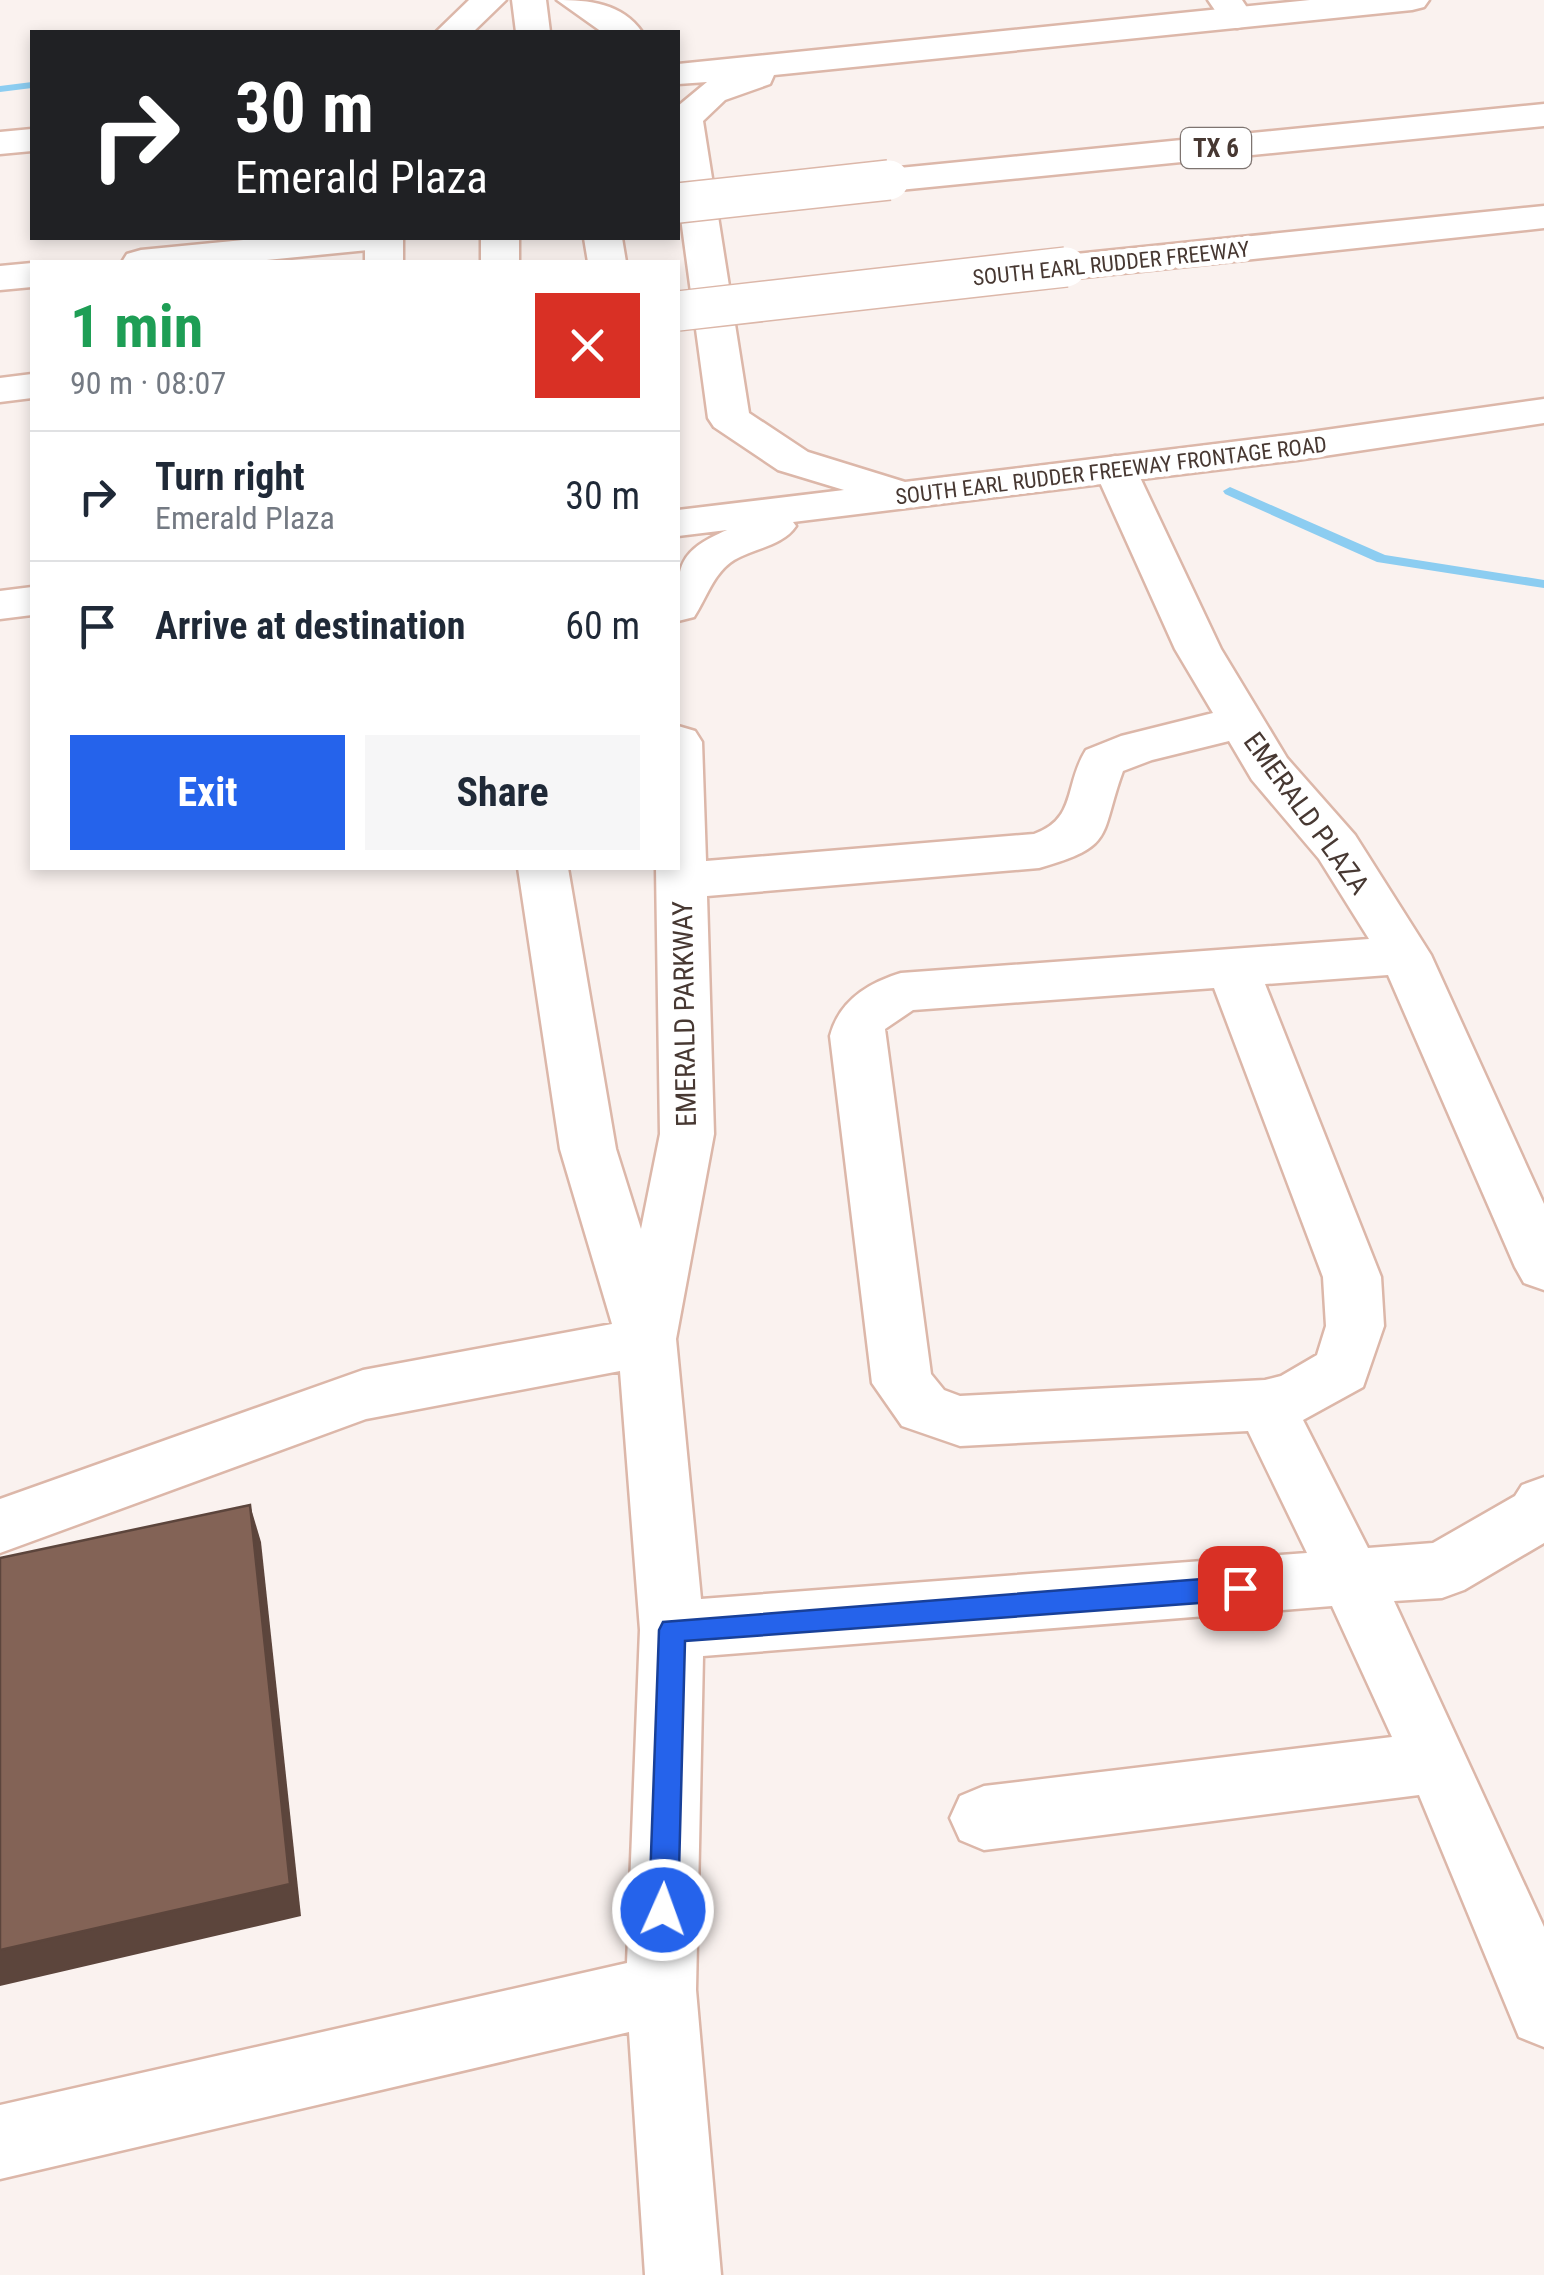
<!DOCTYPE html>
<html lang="en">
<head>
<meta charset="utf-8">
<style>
	:root { --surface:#fff; --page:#f6f6f7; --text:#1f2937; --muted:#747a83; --line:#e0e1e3; --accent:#2563eb }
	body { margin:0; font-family:"Roboto Condensed",sans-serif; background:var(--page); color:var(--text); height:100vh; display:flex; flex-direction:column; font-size:38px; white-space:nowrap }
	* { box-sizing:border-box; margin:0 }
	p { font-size:32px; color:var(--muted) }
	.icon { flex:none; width:55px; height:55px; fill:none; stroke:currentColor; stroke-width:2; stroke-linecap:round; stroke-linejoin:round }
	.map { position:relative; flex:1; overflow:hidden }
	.side { position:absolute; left:30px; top:260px; width:650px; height:610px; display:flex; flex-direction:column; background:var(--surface); border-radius:0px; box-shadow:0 5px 15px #0003 }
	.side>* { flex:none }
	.banner { position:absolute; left:30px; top:30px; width:650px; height:210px; border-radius:0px; box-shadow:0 5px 15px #0003; background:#202124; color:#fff; overflow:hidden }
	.pin { position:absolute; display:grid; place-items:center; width:85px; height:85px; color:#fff; margin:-42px; border-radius:20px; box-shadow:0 5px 15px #0006 }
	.me { position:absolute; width:110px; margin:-55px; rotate:2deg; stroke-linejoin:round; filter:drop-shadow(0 0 8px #0008) }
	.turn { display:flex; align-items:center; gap:35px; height:210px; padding:0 40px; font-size:45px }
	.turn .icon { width:130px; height:130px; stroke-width:2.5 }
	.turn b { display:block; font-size:70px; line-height:85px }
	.round { display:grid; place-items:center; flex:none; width:105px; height:105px; border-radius:0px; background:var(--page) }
	.summary { display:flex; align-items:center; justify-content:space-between; height:170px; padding:0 40px }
	h1 { font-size:60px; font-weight:700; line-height:75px; color:#1e9e55 }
	.primary-button { display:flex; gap:20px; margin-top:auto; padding:20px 40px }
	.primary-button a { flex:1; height:115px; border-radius:0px; background:var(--accent); color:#fff; font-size:40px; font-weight:700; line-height:115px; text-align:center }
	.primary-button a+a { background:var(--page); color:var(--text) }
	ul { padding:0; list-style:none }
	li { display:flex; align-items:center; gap:30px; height:130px; padding:0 40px; border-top:2px solid var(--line) }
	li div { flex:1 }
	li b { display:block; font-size:38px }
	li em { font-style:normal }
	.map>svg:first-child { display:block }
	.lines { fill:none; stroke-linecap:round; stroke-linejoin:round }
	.stream { fill:#8ccdf1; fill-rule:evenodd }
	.minor-casing { stroke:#dcb7a9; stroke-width:5 }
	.major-casing { stroke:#dcb7a9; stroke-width:5 }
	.highway-casing { stroke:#dcb7a9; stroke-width:5 }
	.minor { fill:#fff; fill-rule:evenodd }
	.major { fill:#fff; fill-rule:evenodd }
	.highway { fill:#fff; fill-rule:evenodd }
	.highway-bridge-casing { stroke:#dcb7a9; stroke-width:42; stroke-linecap:butt }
	.highway-bridge { stroke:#fff; stroke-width:39 }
	.shaded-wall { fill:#5c453c }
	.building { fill:#836356; stroke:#5c453c; stroke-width:2.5 }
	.route { fill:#2563eb; stroke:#184099; stroke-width:2.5 }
	.labels { text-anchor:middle; stroke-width:10; stroke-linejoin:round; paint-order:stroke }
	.far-street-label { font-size:22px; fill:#473832; stroke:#fff }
	.shield { fill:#fff; stroke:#7e7470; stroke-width:2.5 }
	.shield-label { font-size:25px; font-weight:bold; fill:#473832 }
	.street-label { font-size:28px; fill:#473832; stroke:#fff }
</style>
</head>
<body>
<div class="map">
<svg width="1544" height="2275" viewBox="0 0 1544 2275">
	<rect width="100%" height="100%" fill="#faf2ef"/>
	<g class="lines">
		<path class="stream" d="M32 82V88L0 92V86Z
			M1230 487 1385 555 1544 580V588L1377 562 1225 494 1223 491Z"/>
		<g class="minor-casing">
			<path id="minor" d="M1208 0H1242L1254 18 1249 25 1237 28 1225 25Z
				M1115 456 1130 460 1136 469 1221 649 1287 758 1355 835 1431 955 1544 1204V1290L1524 1283 1515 1267 1388 975 1265 984 1381 1277 1384 1326 1363 1387 1303 1420 1368 1548 1433 1543 1515 1496 1522 1485 1544 1477V1543L1464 1590 1442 1598 1394 1601 1544 1927V2047L1519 2037 1419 1795 984 1850 960 1840 950 1818 960 1796 984 1786 1392 1737 1332 1606 703 1656 696 1990 721 2275H645L629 2032 0 2179V2105L627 1963 640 1630 620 1371 366 1419 0 1553V1499L363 1370 612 1324 560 1149 518 868H568L616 1149 641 1229 660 1134 656 868H678V726L695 731 702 742 706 861 1034 834C1077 819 1064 785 1086 750L1121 736 1213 713 1175 649 1094 469 1100 460ZM1229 741 1252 780 1319 859 1369 939 901 973C868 983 839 1001 830 1036L872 1383 902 1426 960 1446 1248 1431 1307 1553 701 1599 676 1339 714 1134 707 896 1039 868C1117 846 1099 836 1123 771L1152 760ZM1214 988 1323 1277 1326 1326 1317 1355 1281 1376 1265 1380 960 1396 944 1390 931 1374 885 1029 913 1010Z"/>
		</g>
		<g class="major-casing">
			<path id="major" d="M469 0H506L473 32H436Z
				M512 0H546L550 32H516Z
				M557 0C589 0 622 3 642 32H602Z
				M1310 0H1429L1424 7 1412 10 774 75 770 84 725 100 703 121 749 413 808 452 905 482 1297 434 1544 399V423L1297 460 793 522 796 526C783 546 754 548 734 560 714 572 706 599 694 617L678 621C678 568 674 553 727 530L678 536V510L844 490 778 470 714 427 708 418 678 196V106L707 82 678 84V64Z
				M32 129V151L0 154V132Z
				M365 238H403V262H365Z
				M481 238H519V262H481Z
				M584 238H622L626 262H588Z
				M32 587V615L0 619V591Z"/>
		</g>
		<g class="highway-casing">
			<path id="highway" d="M1544 104V126L889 191 876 188 870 180 876 172 889 169Z
				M1544 206V228L1066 279 1052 275 1047 267 1052 259 1066 255Z
				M263 238H387L382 246 368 250 246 262H122L127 254 141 250Z
				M32 263V287L0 290V266Z
				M32 374V398L0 402V378Z"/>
		</g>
		<use href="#minor" class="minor"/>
		<use href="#major" class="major"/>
		<use href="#highway" class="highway"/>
		<g class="highway-bridge-casing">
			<path id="highway-bridge" d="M678 203 889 180
				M678 311 1066 267"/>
		</g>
		<use href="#highway-bridge" class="highway-bridge"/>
	</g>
	<path class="shaded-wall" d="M250 1505 261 1542 301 1916 0 1986V1950Z"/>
	<path class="building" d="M250 1505 290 1884 0 1950V1558Z"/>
	<path class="route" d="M1240 1576 1249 1580 1253 1588 1249 1596 1240 1600 685 1641 678 1910 673 1920 663 1924 653 1920 649 1910 659 1630 663 1622Z"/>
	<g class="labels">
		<g class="far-street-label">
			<text transform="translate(1111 263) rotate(-6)" y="8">SOUTH EARL RUDDER FREEWAY</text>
			<text transform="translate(1111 470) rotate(-7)" y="8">SOUTH EARL RUDDER FREEWAY FRONTAGE ROAD</text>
		</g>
		<rect class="shield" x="1181" y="128" width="70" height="40" rx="8"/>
		<g class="shield-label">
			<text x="1216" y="157">TX 6</text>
		</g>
		<g class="street-label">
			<text transform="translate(1307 813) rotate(54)" y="10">EMERALD PLAZA</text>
			<text transform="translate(684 1014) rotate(-91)" y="10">EMERALD PARKWAY</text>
		</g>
	</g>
</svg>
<div class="pin" style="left:1240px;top:1588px;background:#d93025"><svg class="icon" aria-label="arrive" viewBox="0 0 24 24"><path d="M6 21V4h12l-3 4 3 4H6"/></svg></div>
<svg class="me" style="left:663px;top:1910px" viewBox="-20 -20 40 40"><circle r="17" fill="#2563eb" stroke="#fff" stroke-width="3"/><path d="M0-11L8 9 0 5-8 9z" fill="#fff"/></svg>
<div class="banner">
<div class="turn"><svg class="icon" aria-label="right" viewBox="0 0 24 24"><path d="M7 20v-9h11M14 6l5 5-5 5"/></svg><div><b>30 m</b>Emerald Plaza</div></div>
</div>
<section class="side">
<div class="summary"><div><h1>1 min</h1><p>90 m · 08:07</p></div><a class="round" style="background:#d93025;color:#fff"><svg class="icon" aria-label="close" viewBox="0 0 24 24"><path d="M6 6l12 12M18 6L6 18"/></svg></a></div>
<ul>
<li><svg class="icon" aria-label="right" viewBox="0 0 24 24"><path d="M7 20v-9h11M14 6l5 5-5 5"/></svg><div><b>Turn right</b><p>Emerald Plaza</p></div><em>30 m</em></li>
<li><svg class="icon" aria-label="arrive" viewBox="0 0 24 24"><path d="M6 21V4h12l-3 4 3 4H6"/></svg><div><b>Arrive at destination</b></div><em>60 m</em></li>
</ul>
<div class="primary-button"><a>Exit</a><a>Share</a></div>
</section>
</div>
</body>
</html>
